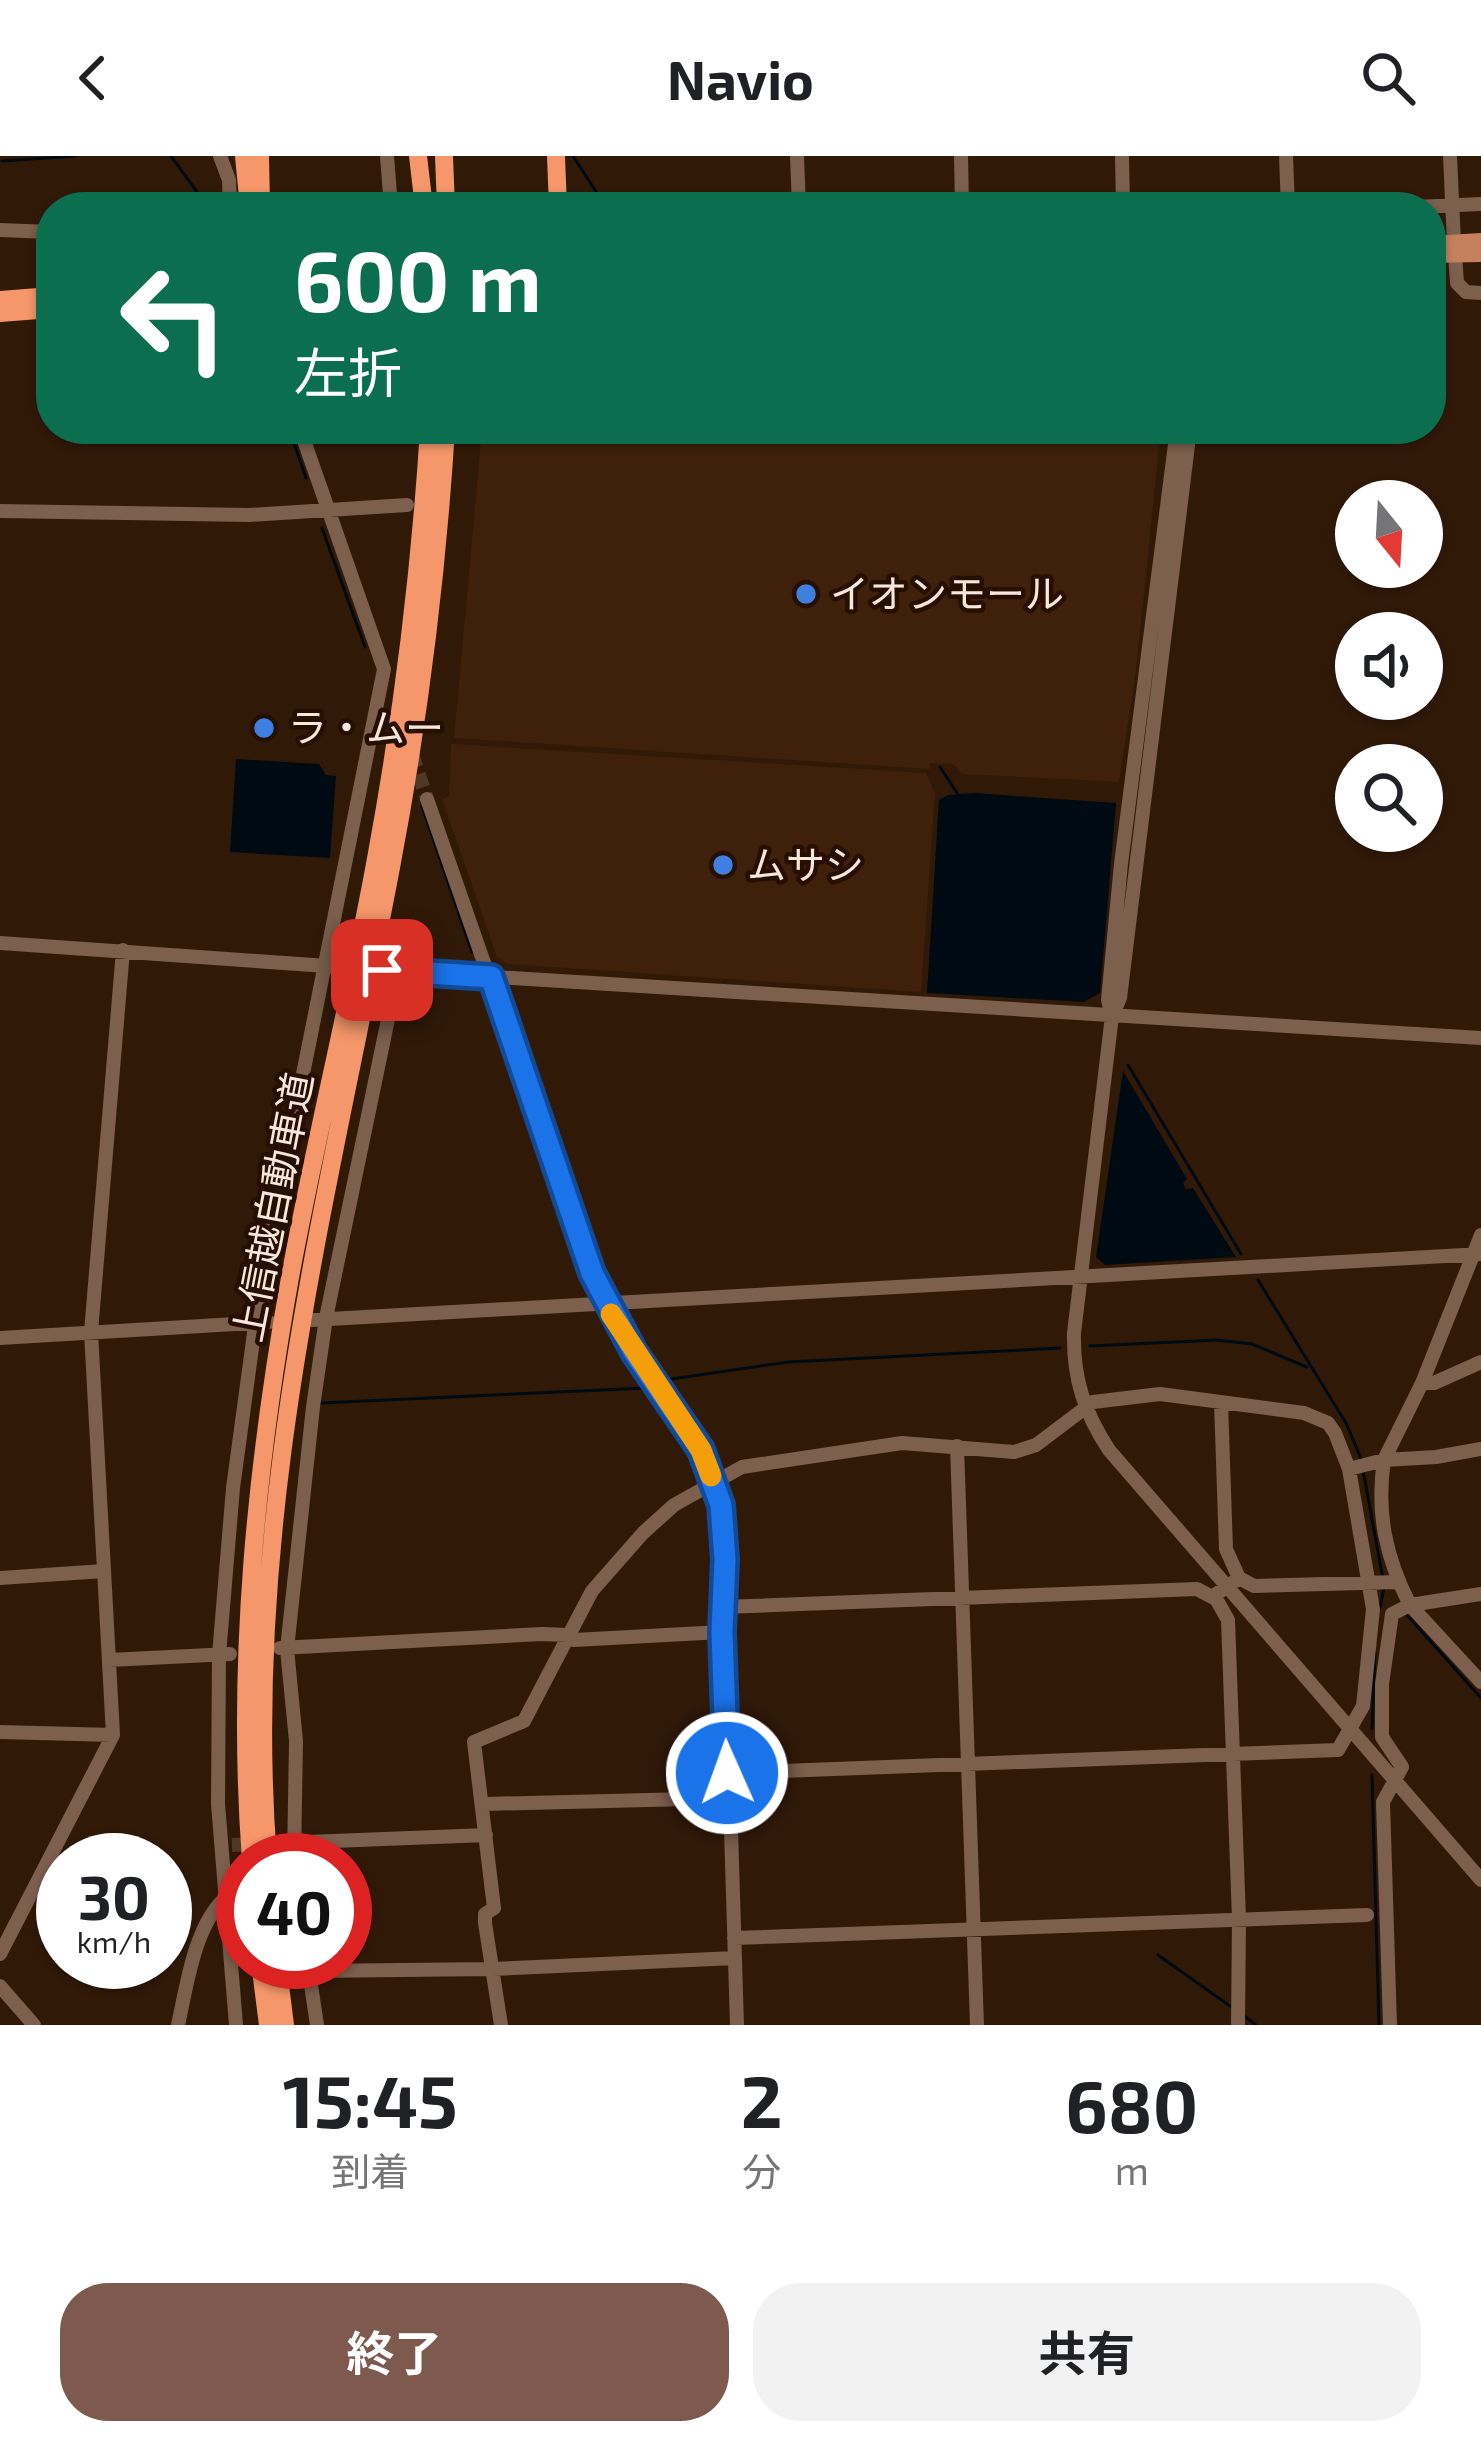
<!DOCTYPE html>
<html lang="ja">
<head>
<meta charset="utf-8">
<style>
	:root { --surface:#fff; --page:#f2f2f2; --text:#202124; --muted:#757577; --accent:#7e5a4e }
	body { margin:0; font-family:"Exo 2","Noto Sans JP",sans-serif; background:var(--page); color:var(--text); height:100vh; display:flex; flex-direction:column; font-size:45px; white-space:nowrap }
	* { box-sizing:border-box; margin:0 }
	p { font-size:39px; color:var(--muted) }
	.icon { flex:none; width:66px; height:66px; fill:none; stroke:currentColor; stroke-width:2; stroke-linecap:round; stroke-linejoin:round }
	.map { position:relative; height:1869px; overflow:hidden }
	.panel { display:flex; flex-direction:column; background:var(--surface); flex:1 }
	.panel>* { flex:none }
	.guide { position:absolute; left:36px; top:36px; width:1410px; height:252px; border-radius:48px; box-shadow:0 3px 9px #0004; background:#0b6e4f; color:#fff; overflow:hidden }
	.needle { width:78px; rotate:162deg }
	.fabs { position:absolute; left:1335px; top:324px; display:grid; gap:24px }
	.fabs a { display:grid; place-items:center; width:108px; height:108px; border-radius:50%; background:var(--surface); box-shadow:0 3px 9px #0004; font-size:60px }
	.speed { position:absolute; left:36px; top:1677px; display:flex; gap:24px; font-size:60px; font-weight:700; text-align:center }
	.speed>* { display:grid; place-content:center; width:156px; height:156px; border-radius:50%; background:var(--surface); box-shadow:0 3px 9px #0004; line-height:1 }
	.speed small { font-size:30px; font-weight:400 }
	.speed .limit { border:18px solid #d22; background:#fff; color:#111 }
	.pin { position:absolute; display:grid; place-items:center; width:102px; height:102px; color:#fff; margin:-51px; border-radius:24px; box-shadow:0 6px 18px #0006 }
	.me { position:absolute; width:132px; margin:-66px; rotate:358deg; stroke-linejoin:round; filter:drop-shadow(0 0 9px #0008) }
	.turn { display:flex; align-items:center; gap:42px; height:252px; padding:0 60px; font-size:54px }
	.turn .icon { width:156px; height:156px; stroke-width:2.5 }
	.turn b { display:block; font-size:84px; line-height:102px }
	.eta { display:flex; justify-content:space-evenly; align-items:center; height:204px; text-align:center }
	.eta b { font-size:72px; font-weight:700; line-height:84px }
	.cta { display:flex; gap:24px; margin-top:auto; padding:24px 60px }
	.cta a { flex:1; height:138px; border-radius:48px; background:var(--accent); color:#fff; font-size:48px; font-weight:700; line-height:138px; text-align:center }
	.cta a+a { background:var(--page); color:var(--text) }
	header { display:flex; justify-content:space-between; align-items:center; height:156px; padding:0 60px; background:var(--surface); font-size:54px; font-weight:700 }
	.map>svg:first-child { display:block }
	.built { fill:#3e200b }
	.water { fill:#000a12 }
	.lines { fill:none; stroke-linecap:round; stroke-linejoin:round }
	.stream { stroke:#000a12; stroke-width:3 }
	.minor-tunnel { stroke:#4f3828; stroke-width:14; stroke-dasharray:14 7; stroke-linecap:butt }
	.minor { stroke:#7c5f4d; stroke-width:14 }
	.major { stroke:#c5815e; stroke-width:16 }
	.highway { stroke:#f5976a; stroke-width:18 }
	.route-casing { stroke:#114b97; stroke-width:30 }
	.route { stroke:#1a73e8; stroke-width:21 }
	.slow { stroke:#f59e0b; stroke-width:21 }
	.shop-dot { fill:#3f7fe0; stroke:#260f02; stroke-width:4.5 }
	.labels { text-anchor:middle; stroke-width:9; stroke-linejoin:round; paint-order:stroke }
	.poi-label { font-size:39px; fill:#f8e7dd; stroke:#260f02; text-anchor:start }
	.street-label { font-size:39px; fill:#f8e7dd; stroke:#260f02 }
</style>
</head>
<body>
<header><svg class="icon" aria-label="back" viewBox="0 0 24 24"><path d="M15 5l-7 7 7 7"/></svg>Navio<svg class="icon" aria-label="search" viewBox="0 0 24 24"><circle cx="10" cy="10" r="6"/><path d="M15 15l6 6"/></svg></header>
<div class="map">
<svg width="1481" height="1869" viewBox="0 0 1481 1869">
	<rect width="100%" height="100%" fill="#311908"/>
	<path class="built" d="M482 273H1161L1136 514 1119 626 962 618 953 608 930 607V613L454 582Z
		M451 588 926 617 935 637 921 836 507 808 497 801 442 643 449 640Z"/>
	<path class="water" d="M236 603 319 608 326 619 336 620 330 702 230 696Z
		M974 637 1116 647 1100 837 1084 846 927 837 939 644 948 639Z
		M1123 915 1187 1023 1183 1027 1186 1033 1193 1032 1236 1101 1105 1109 1096 1101Z"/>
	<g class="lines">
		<path class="stream" d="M171 0 208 51
			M573 0 606 51
			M2 5 76 0
			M289 273 306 322
			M322 372 365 491
			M940 611 959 640
			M422 650 472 796
			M487 839 535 976
			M1128 909 1241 1098
			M540 993 589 1135
			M1258 1124 1346 1267 1362 1305
			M624 1160 665 1224 788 1206 1060 1192
			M1090 1190 1217 1184 1252 1188 1307 1211
			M321 1247 646 1232
			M1363 1314 1383 1423
			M1380 1452 1384 1432
			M1407 1459 1481 1542
			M1372 1573 1375 1497
			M1372 1619 1379 1869
			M1158 1799 1230 1850
			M1243 1859 1256 1869"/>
		<path class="minor-tunnel" d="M412 598 427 643
			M232 1689 259 1688"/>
		<path class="minor" d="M220 0 229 24 230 51
			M387 0 391 51
			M797 0 799 51
			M961 0 962 51
			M1122 0 1123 51
			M1286 0 1288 51
			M1450 0 1454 87
			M1415 51 1481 48
			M0 74 51 76
			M1455 99 1457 127 1466 136 1481 137
			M1177 273 1121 708 1108 844 1112 860 1120 842 1190 273
			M0 355 249 359 407 349
			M427 643 592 1117 634 1196 701 1294 721 1349 737 1869
			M0 787 341 811
			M382 814 1481 882
			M1112 860 1074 1177C1073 1222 1084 1256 1109 1294L1481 1724
			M1481 1079 1422 1227 1384 1304 1436 1301 1481 1293
			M312 1164 1481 1098
			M0 1182 269 1166
			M1422 1227H1434L1481 1206
			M1221 1246 1226 1393 1239 1422
			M957 1290 977 1869
			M1349 1313 1384 1304C1376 1357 1386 1402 1410 1449L1392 1458 1382 1528V1581L1402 1611 1383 1646 1390 1869
			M0 1422 104 1415
			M1215 1441 1228 1464 1239 1763 1238 1869
			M1410 1449 1481 1526
			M1410 1449 1481 1438
			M723 1451 1197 1433 1212 1441 1239 1422 1254 1430 1398 1426
			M280 1492 542 1478 567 1479 574 1484 722 1476
			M109 1504 230 1498
			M0 1576 113 1579
			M484 1648 728 1642
			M282 1687 486 1679
			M294 1704 296 1585 287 1493 313 1251 326 1162 398 815
			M734 1782 1367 1759
			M0 1798 113 1579 91 1176 123 794
			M308 1809 317 1869
			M309 1815 493 1813 735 1802
			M0 1830 34 1869
			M178 1869C187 1829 194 1771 225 1742
			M236 1869 218 1648 219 1499 233 1332 260 1133 384 513 300 273
			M501 1869 485 1767V1758L494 1752 474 1586 524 1565 592 1435 643 1377 674 1349 742 1311 902 1287 1014 1296 1036 1289 1093 1246 1160 1238 1304 1257 1328 1267 1335 1277 1349 1313 1373 1453 1363 1550 1338 1594 727 1617"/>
		<path class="major" d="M1431 88 1481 85
			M1431 99 1481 98"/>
		<path class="highway" d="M244 0 249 51
			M260 0 261 49
			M418 0 424 51
			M444 0 446 51
			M556 0 558 51
			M0 144 51 140
			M0 157 51 153
			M251 1704C236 1507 256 1310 291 1116 317 976 352 837 377 697 403 556 420 416 429 273
			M268 1704C241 1358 329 1041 392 706 419 563 437 419 446 273
			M260 1806 268 1869
			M277 1806 285 1869"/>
	</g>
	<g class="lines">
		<g class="route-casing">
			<path id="route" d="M382 814 491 821 592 1117 634 1196 701 1294 721 1349 725 1403 722 1476 727 1617"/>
		</g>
		<use href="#route" class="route"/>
		<path class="slow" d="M611 1158 701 1294 711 1320"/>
	</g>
	<g class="shop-dot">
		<circle cx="806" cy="438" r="12"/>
		<circle cx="264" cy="572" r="12"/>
		<circle cx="723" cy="709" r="12"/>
	</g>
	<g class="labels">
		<g class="poi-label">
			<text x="830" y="452">イオンモール</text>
			<text x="288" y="586">ラ・ムー</text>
			<text x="747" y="723">ムサシ</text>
		</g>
		<g class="street-label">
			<text transform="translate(273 1051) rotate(-79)" y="14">上信越自動車道</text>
		</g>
	</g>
</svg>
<div class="fabs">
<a><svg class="needle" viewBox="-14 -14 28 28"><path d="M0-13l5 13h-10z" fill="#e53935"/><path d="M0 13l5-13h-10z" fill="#757577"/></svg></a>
<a><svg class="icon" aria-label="sound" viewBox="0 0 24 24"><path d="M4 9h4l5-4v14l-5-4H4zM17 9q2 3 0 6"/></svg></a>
<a><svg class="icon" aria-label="search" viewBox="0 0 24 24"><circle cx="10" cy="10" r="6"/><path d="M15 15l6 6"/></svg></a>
</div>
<div class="speed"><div>30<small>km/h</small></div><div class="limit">40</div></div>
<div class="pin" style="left:382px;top:814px;background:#d93025"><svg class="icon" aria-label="arrive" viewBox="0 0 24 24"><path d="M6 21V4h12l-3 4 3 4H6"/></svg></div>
<svg class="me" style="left:727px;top:1617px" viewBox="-20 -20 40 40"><circle r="17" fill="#1a73e8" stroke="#fff" stroke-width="3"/><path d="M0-11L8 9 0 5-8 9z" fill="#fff"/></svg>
<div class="guide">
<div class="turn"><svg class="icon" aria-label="left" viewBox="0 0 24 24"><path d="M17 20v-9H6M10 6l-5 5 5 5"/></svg><div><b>600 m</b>左折</div></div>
</div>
</div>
<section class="panel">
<div class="eta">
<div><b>15:45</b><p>到着</p></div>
<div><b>2</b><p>分</p></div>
<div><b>680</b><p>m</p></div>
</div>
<div class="cta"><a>終了</a><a>共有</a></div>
</section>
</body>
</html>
